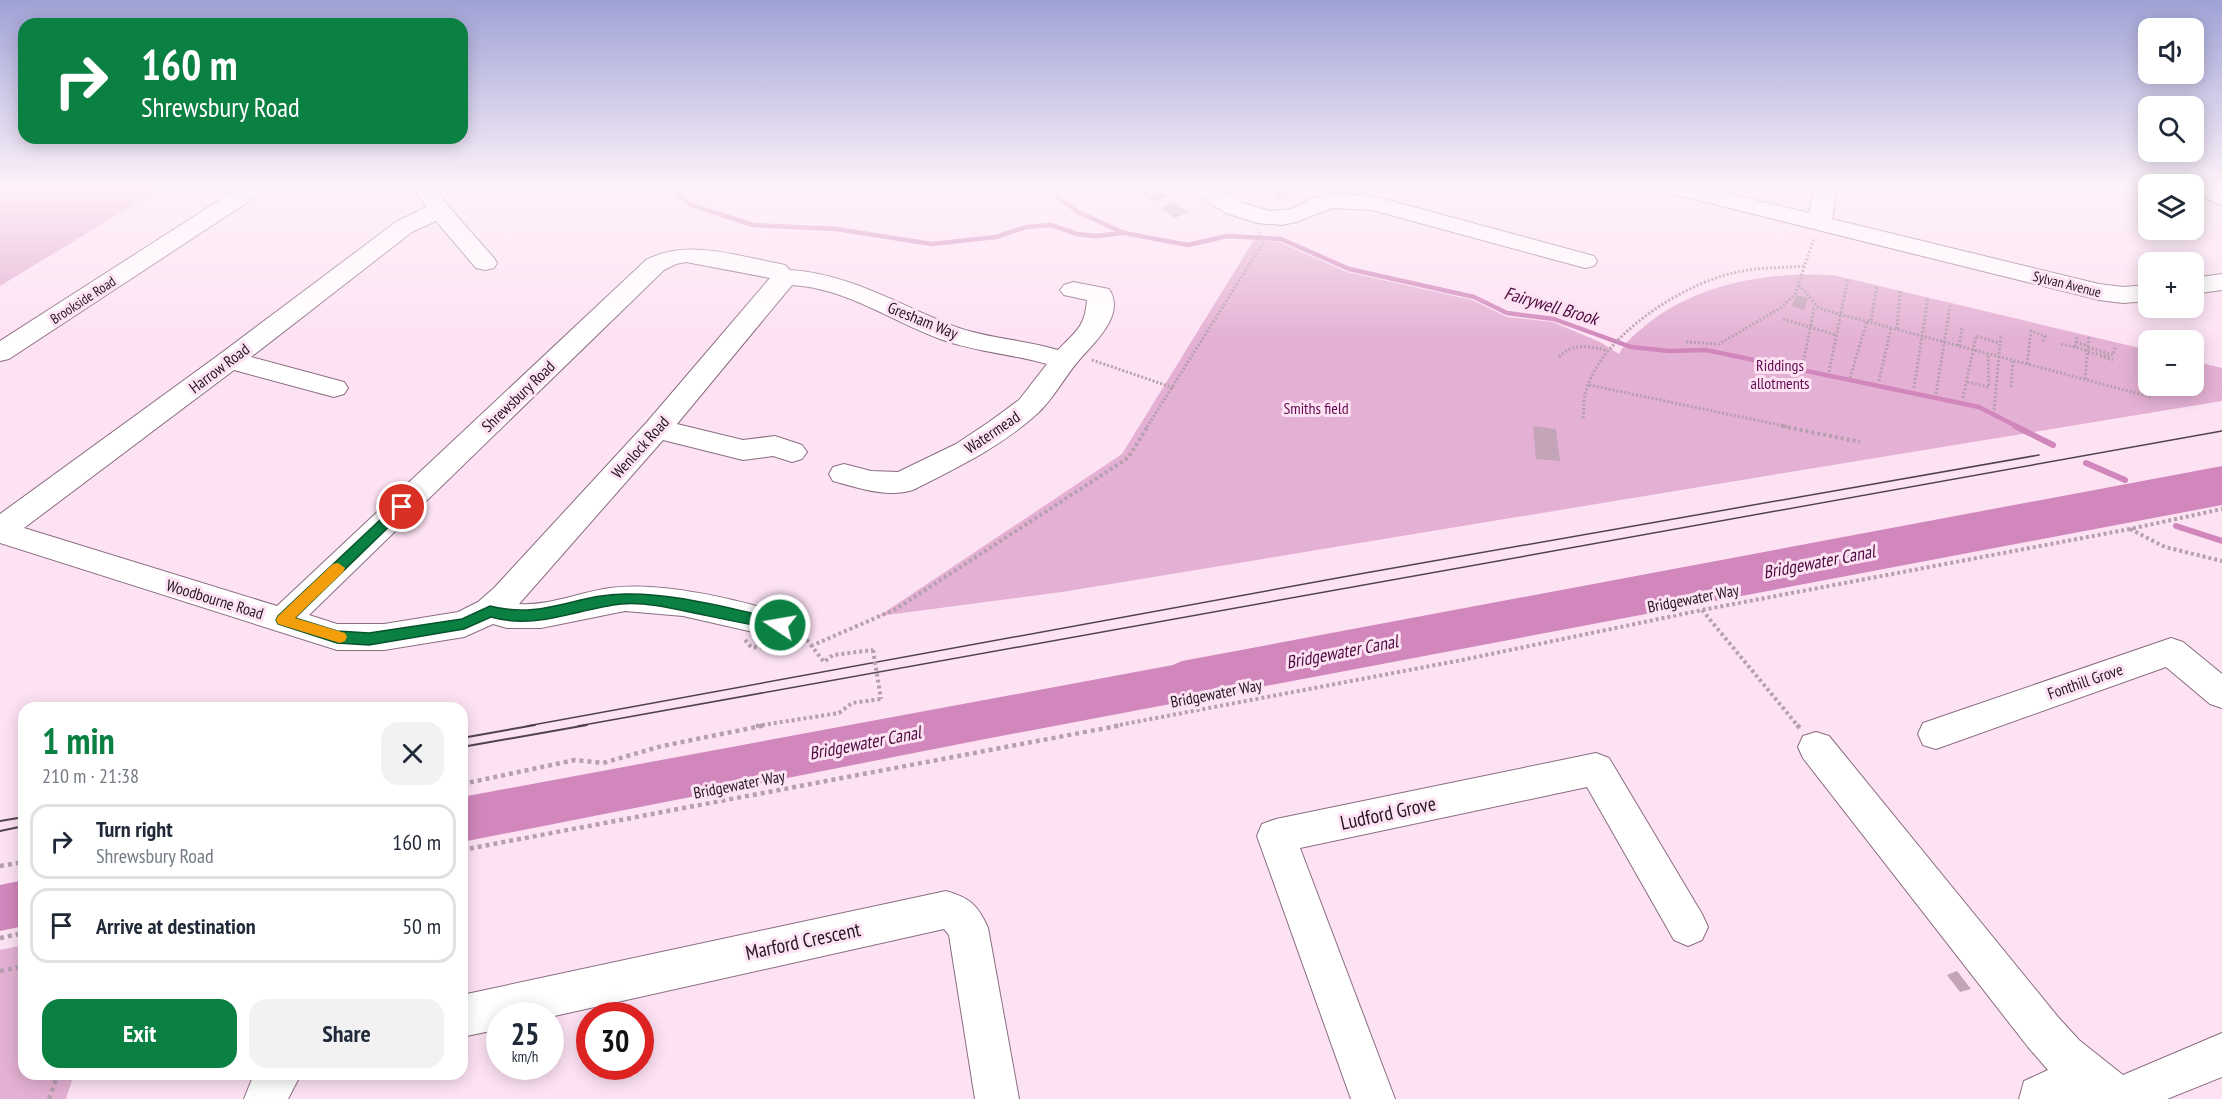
<!DOCTYPE html>
<html lang="en">
<head>
<meta charset="utf-8">
<style>
	:root { --surface:#fff; --page:#f2f2f3; --text:#1f2937; --muted:#747a83; --line:#e0e1e3; --accent:#0b8043 }
	body { margin:0; font-family:"PT Sans Narrow",sans-serif; background:var(--page); color:var(--text); height:100vh; display:flex; flex-direction:column; font-size:22px; white-space:nowrap }
	* { box-sizing:border-box; margin:0 }
	p { font-size:20px; color:var(--muted) }
	.icon { flex:none; width:33px; height:33px; fill:none; stroke:currentColor; stroke-width:2; stroke-linecap:round; stroke-linejoin:round }
	.map { position:relative; flex:1; overflow:hidden }
	.panel { position:absolute; left:18px; top:702px; width:450px; height:378px; display:flex; flex-direction:column; background:var(--surface); border-radius:18px; box-shadow:0 3px 15px #0003 }
	.panel>* { flex:none }
	.top-card { position:absolute; left:18px; top:18px; width:450px; height:126px; border-radius:18px; box-shadow:0 3px 15px #0003; background:#0b8043; color:#fff; overflow:hidden }
	.controls { position:absolute; left:2138px; top:18px; display:grid; gap:12px }
	.controls a { display:grid; place-items:center; width:66px; height:66px; border-radius:12px; background:var(--surface); box-shadow:0 3px 15px #0003; font-size:30px }
	.speed { position:absolute; left:486px; top:1002px; display:flex; gap:12px; font-size:30px; font-weight:700; text-align:center }
	.speed>* { display:grid; place-content:center; width:78px; height:78px; border-radius:50%; background:var(--surface); box-shadow:0 3px 15px #0003; line-height:1 }
	.speed small { font-size:15px; font-weight:400 }
	.speed .limit { border:9px solid #d22; background:#fff; color:#111 }
	.pin { position:absolute; display:grid; place-items:center; width:51px; height:51px; color:#fff; margin:-26px; border:3px solid #fff; border-radius:50%; box-shadow:0 2px 6px #0007 }
	.me { position:absolute; width:66px; margin:-33px; rotate:282deg; stroke-linejoin:round; filter:drop-shadow(0 0 4px #0008) }
	.turn { display:flex; align-items:center; gap:21px; height:126px; padding:0 24px; font-size:27px }
	.turn .icon { width:78px; height:78px; stroke-width:2.5 }
	.turn b { display:block; font-size:42px; line-height:51px }
	.round { display:grid; place-items:center; flex:none; width:63px; height:63px; border-radius:18px; background:var(--page) }
	.head { display:flex; align-items:center; justify-content:space-between; height:102px; padding:0 24px }
	h1 { font-size:36px; font-weight:800; line-height:45px; color:var(--accent) }
	.cta { display:flex; gap:12px; margin-top:auto; padding:12px 24px }
	.cta a { flex:1; height:69px; border-radius:18px; background:var(--accent); color:#fff; font-size:24px; font-weight:800; line-height:69px; text-align:center }
	.cta a+a { background:var(--page); color:var(--text) }
	ul { padding:0; list-style:none }
	li { display:flex; align-items:center; gap:18px; height:75px; margin:0 12px 9px; padding:0 12px; border:3px solid var(--line); border-radius:18px }
	li div { flex:1 }
	li b { display:block; font-size:22px }
	li em { font-style:normal }
	.map>svg:first-child { display:block }
	.green { fill:#e4b0d3 }
	.water { fill:#d187bb }
	.lines { fill:none; stroke-linecap:round; stroke-linejoin:round }
	.stream-far1 { stroke:#d187bb; stroke-width:4.5 }
	.stream { stroke:#d187bb; stroke-width:6 }
	.building { fill:#c3a4b8 }
	.minor-casing { stroke:#8a6d80; stroke-width:2 }
	.path-far2 { stroke:#b6a0af; stroke-width:3; stroke-dasharray:2 2; stroke-linecap:butt }
	.path-far1 { stroke:#b6a0af; stroke-width:4; stroke-dasharray:3 3; stroke-linecap:butt }
	.path { stroke:#b6a0af; stroke-width:4.5; stroke-dasharray:4 4; stroke-linecap:butt }
	.minor { fill:#fff; fill-rule:evenodd }
	.tram-far1 { stroke:#51434d; stroke-width:1.5 }
	.tram { stroke:#51434d; stroke-width:2 }
	.path-bridge { stroke:#b6a0af; stroke-width:4; stroke-dasharray:3 3; stroke-linecap:butt }
	.route { fill:#0b8043; stroke:#07532c; stroke-width:1.5 }
	.slow { fill:#f59e0b }
	.labels { text-anchor:middle; stroke-width:6; stroke-linejoin:round; paint-order:stroke }
	.far-street-label { font-size:14px; fill:#231820; stroke:#fde2f4 }
	.street-label { font-size:16px; fill:#231820; stroke:#fde2f4 }
	.park-label { font-size:16px; fill:#640b52; stroke:#fde2f4 }
	.water-label { font-size:18px; font-style:italic; fill:#4e0c40; stroke:#fde2f4 }
	.near-street-label { font-size:20px; fill:#231820; stroke:#fde2f4 }
</style>
</head>
<body>
<div class="map">
<svg width="2222" height="1099" viewBox="0 0 2222 1099">
	<rect width="100%" height="100%" fill="#fde2f4"/>
	<path class="green" d="M0 187H163L0 286Z
		M1254 240 1279 242 1347 272 1472 300 1507 317 1553 322 1600 342 1619 354C1626 340 1639 331 1651 321 1704 282 1769 272 1833 275L2148 350V386H2193V361L2222 368V401L1062 592 879 616 1122 454Z
		M24 945V1074H74L66 1099H0V950Z"/>
	<path class="water" d="M2222 466V505L975 741 462 842V797L1173 665 1182 661Z
		M24 880V926L0 931V885Z"/>
	<g class="lines">
		<path class="stream-far1" d="M667 187 691 205 753 225 836 229 932 244 996 237 1026 227 1051 225 1077 234 1096 236 1123 233
			M1055 187 1059 198 1078 212 1124 233 1188 245 1227 236 1281 239 1349 269 1474 297 1507 313 1554 319 1631 347 1669 351 1706 350 1979 407 2018 427"/>
		<path class="stream" d="M2015 426 2053 445
			M2086 463 2125 480
			M2176 526 2222 541"/>
	</g>
	<path class="building" d="M1132 187H1154L1168 197 1152 202Z
		M1280 189 1291 192 1284 200 1274 196Z
		M1174 202 1189 212 1175 218 1160 208Z
		M1796 295 1808 298 1804 310 1792 306Z
		M1533 426 1556 429 1560 461 1536 459Z
		M1957 971 1971 989 1960 992 1947 975Z"/>
	<g class="lines">
		<g class="minor-casing">
			<path id="minor" d="M240 187H266L263 192 9 359 0 361V341Z
				M413 187H435L448 206 494 258 497 263 494 268 485 270 476 268 436 221 412 232 251 357 344 382 348 388 344 394 334 397 234 370 24 528 277 606 646 260C686 239 733 255 776 263L785 265 790 270C852 274 902 307 959 328 991 339 1026 340 1058 350 1076 331 1085 327 1087 300L1064 295 1060 290 1064 285 1073 282 1109 289C1126 314 1095 342 1080 359 1065 376 1054 398 1038 413 1001 447 956 468 913 490 887 498 859 488 833 481L829 474 833 467 844 464 871 471 898 472 956 444 989 422 1019 400 1047 364C1012 354 977 352 943 340 892 322 847 288 792 285L677 424 743 440 775 436 802 445 807 452 802 459 792 462 773 456 743 460 663 440 519 604C550 606 580 592 610 588 663 581 740 600 791 616L796 625 791 634 779 638 683 616 625 611 541 628H507L493 624 464 637 384 650H337L0 543V514L220 354 396 222 426 207ZM686 262 770 278 647 422 494 588 478 602 458 612 384 624H337L309 615 664 270 676 264Z
				M1190 187H1216L1242 203 1270 211 1291 209 1314 198 1332 194 1373 196 1594 256 1597 261 1594 266 1585 268 1372 210 1332 208 1296 222 1282 225 1257 223 1226 213 1193 192Z
				M1662 187H1700L1809 213 1815 187H1837L1832 219 2099 284 2123 287 2148 285V301L2123 303 2099 300 1665 192Z
				M2193 187 2222 188V205C2212 202 2198 196 2193 187Z
				M2222 274V290L2193 294V278Z
				M2171 638 2183 642 2222 674V708L2210 704 2166 667 1936 749 1923 745 1918 734 1923 723Z
				M1816 732 1829 736 2058 1017 2079 1040 2123 1075 2222 1033V1077L2167 1099H2019L2024 1081 2048 1070 2028 1047 1803 758 1798 747 1803 736Z
				M1596 753 1609 758 1702 914 1708 927 1702 940 1688 946 1674 940 1587 787 1300 848 1395 1099H1351L1257 836 1262 824 1276 819Z
				M946 891C970 898 978 905 988 928L1019 1099H975L949 935 944 929 550 1017 500 1016V1029L462 1037V995Z
				M254 1074H301L288 1099H244Z"/>
		</g>
		<path class="path-far2" d="M1799 285 1818 307 1824 310 2151 397
			M1783 319 1836 335
			M1897 329 1900 291
			M2077 337 2075 347 2088 351
			M1686 342 1719 344 1782 307 1795 294 1814 238
			M2076 342 2088 346
			M2061 344 2075 347
			M1959 346 1962 328
			M2088 347 2113 355 2115 348
			M2088 352 2111 357
			M2100 356 2113 360
			M1559 357C1573 342 1590 346 1608 351
			M1092 360 1174 388
			M2027 364 2031 331 2045 336 2042 343
			M1802 369 1814 309 1818 307
			M1829 372 1848 278
			M1850 378 1867 321H1871L1877 285
			M2085 379 2089 337
			M1879 381 1891 328
			M1967 382 1989 387 1988 354
			M1589 385 1789 427
			M2011 387 2013 360
			M1914 388 1928 297
			M1936 394 1950 306
			M1963 398 1976 336 1999 343
			M1994 410 2001 334
			M1583 418C1584 411 1583 402 1585 395 1597 339 1680 285 1733 273 1756 267 1782 268 1806 266
			M1147 427 1263 243 1259 232"/>
		<path class="path-far1" d="M1782 426 1860 442
			M2130 529 2165 547 2222 561
			M1702 610 1798 726
			M745 640 751 647 770 648
			M795 643 807 640 824 662 833 655 873 650
			M811 646 896 609 1128 458 1148 426
			M756 726 839 713 852 703 881 699
			M1114 726 1462 660 1702 610 2130 529 2222 509"/>
		<path class="path" d="M1797 725 1800 728
			M462 784 575 760 603 763 662 746 766 725
			M462 850 1122 725
			M0 866 24 862
			M0 938 24 933
			M0 971 24 966
			M49 1099 58 1074"/>
		<use href="#minor" class="minor"/>
		<path class="tram-far1" d="M527 726 1365 573 2039 455
			M578 726 2222 431"/>
		<path class="tram" d="M462 738 535 725
			M462 747 587 725
			M0 821 24 817
			M0 831 24 826"/>
		<path class="path-bridge" d="M873 650 881 699"/>
	</g>
	<linearGradient id="sky" x2="0" y2="1"><stop stop-color="#9fa2d6"/><stop offset="0.55" stop-color="#fef2fa"/><stop offset="1" stop-color="#fef2fa" stop-opacity="0"/></linearGradient>
	<rect width="2222" height="341" fill="url(#sky)"/>
	<path class="route" d="M402 502 408 507 406 510 295 618 337 631 369 633 462 619 490 606C543 620 576 594 625 594 677 593 729 609 780 619L785 621 787 625 785 629 780 630C751 625 723 619 694 613 671 608 646 602 621 604 577 609 536 630 491 617L464 629 369 645 337 643 278 624 276 620 278 616 397 504Z"/>
	<path class="slow" d="M338 563 345 568 343 572 295 618 345 633 347 637 345 641 340 643 278 624 276 620 278 616 333 564Z"/>
	<g class="labels">
		<g class="far-street-label">
			<text transform="translate(2067 284) rotate(14)" y="5">Sylvan Avenue</text>
			<text transform="translate(83 300) rotate(-33)" y="5">Brookside Road</text>
		</g>
		<g class="street-label">
			<text transform="translate(923 320) rotate(22)" y="6">Gresham Way</text>
			<text transform="translate(219 368) rotate(-37)" y="6">Harrow Road</text>
			<text transform="translate(518 396) rotate(-44)" y="6">Shrewsbury Road</text>
			<text transform="translate(992 432) rotate(-34)" y="6">Watermead</text>
			<text transform="translate(640 447) rotate(-48)" y="6">Wenlock Road</text>
			<text transform="translate(1693 598) rotate(-11)" y="6">Bridgewater Way</text>
			<text transform="translate(215 599) rotate(17)" y="6">Woodbourne Road</text>
			<text transform="translate(2085 681) rotate(-19)" y="6">Fonthill Grove</text>
			<text transform="translate(1216 693) rotate(-11)" y="6">Bridgewater Way</text>
			<text transform="translate(739 784) rotate(-11)" y="6">Bridgewater Way</text>
		</g>
		<g class="park-label">
			<text x="1780" y="371">Riddings<tspan x="1780" dy="18">allotments</tspan></text>
			<text x="1316" y="414">Smiths field</text>
		</g>
		<g class="water-label">
			<text transform="translate(1551 306) rotate(16)" y="6">Fairywell Brook</text>
			<text transform="translate(1819 562) rotate(-11)" y="6">Bridgewater Canal</text>
			<text transform="translate(1342 652) rotate(-11)" y="6">Bridgewater Canal</text>
			<text transform="translate(865 743) rotate(-11)" y="6">Bridgewater Canal</text>
		</g>
		<g class="near-street-label">
			<text transform="translate(1388 813) rotate(-12)" y="7">Ludford Grove</text>
			<text transform="translate(803 941) rotate(-12)" y="7">Marford Crescent</text>
		</g>
	</g>
</svg>
<div class="controls">
<a><svg class="icon" aria-label="sound" viewBox="0 0 24 24"><path d="M4 9h4l5-4v14l-5-4H4zM17 9q2 3 0 6"/></svg></a>
<a><svg class="icon" aria-label="search" viewBox="0 0 24 24"><circle cx="10" cy="10" r="6"/><path d="M15 15l6 6"/></svg></a>
<a><svg class="icon" aria-label="layers" viewBox="0 0 24 24"><path d="M12 4l9 5-9 5-9-5zM3 14l9 5 9-5"/></svg></a>
<a>+</a>
<a>−</a>
</div>
<div class="speed"><div>25<small>km/h</small></div><div class="limit">30</div></div>
<div class="pin" style="left:402px;top:507px;background:#d93025"><svg class="icon" aria-label="arrive" viewBox="0 0 24 24"><path d="M6 21V4h12l-3 4 3 4H6"/></svg></div>
<svg class="me" style="left:780px;top:625px" viewBox="-20 -20 40 40"><circle r="17" fill="#0b8043" stroke="#fff" stroke-width="3"/><path d="M0-11L8 9 0 5-8 9z" fill="#fff"/></svg>
<div class="top-card">
<div class="turn"><svg class="icon" aria-label="right" viewBox="0 0 24 24"><path d="M7 20v-9h11M14 6l5 5-5 5"/></svg><div><b>160 m</b>Shrewsbury Road</div></div>
</div>
<section class="panel">
<div class="head"><div><h1>1 min</h1><p>210 m · 21:38</p></div><a class="round"><svg class="icon" aria-label="close" viewBox="0 0 24 24"><path d="M6 6l12 12M18 6L6 18"/></svg></a></div>
<ul>
<li><svg class="icon" aria-label="right" viewBox="0 0 24 24"><path d="M7 20v-9h11M14 6l5 5-5 5"/></svg><div><b>Turn right</b><p>Shrewsbury Road</p></div><em>160 m</em></li>
<li><svg class="icon" aria-label="arrive" viewBox="0 0 24 24"><path d="M6 21V4h12l-3 4 3 4H6"/></svg><div><b>Arrive at destination</b></div><em>50 m</em></li>
</ul>
<div class="cta"><a>Exit</a><a>Share</a></div>
</section>
</div>
</body>
</html>
